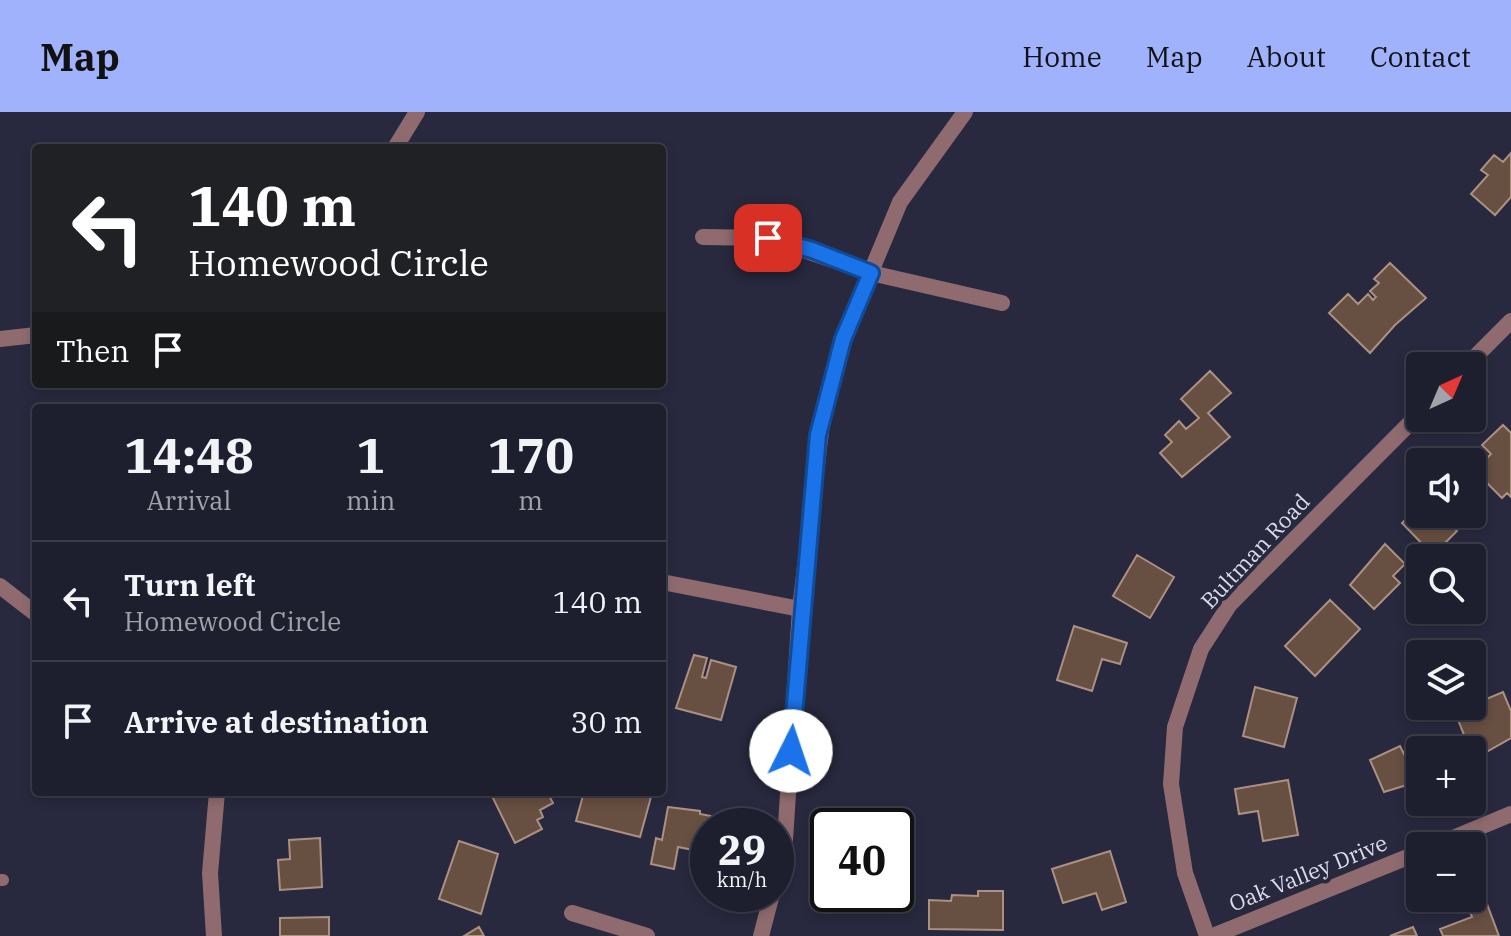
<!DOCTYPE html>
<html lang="en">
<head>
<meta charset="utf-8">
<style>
	:root { --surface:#1e1f2e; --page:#262736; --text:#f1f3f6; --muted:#a1a2aa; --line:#3c3d4a; --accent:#a1b2fd }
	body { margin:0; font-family:"IBM Plex Serif",serif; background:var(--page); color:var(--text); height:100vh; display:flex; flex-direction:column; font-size:30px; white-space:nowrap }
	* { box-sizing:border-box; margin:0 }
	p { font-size:26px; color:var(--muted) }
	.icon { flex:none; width:44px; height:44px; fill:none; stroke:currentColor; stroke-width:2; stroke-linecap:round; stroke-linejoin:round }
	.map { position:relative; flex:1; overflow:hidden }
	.side { position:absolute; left:32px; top:292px; width:634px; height:392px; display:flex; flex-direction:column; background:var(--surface); border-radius:8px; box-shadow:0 4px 12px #0003,0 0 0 2px var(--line) }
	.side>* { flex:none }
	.guide { position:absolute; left:32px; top:32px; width:634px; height:244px; border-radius:8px; box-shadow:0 4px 12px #0003,0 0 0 2px var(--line); background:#202124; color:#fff; overflow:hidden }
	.needle { width:52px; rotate:44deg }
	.controls { position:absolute; left:1406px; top:240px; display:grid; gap:16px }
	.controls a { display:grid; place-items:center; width:80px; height:80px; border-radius:8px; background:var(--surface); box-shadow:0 4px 12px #0003,0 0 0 2px var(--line); font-size:40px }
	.speed { position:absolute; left:690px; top:696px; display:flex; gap:16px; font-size:40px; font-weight:700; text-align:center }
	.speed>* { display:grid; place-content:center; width:104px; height:104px; border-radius:50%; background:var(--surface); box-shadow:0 4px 12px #0003,0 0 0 2px var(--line); line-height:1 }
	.speed small { font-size:20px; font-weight:400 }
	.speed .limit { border:4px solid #111; border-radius:12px; background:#fff; color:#111 }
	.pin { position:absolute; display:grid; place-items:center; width:68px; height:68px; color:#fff; margin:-34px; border-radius:16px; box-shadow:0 4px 12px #0006 }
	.me { position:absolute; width:88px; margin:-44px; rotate:4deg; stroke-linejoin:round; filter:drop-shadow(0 0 6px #0008) }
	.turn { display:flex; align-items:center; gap:28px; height:168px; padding:0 24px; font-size:36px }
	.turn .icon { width:104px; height:104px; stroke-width:2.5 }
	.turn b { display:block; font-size:56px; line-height:68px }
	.then { display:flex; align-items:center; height:76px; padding:0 24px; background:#0003; gap:16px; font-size:30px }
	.eta { display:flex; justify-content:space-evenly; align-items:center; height:136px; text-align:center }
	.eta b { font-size:48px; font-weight:700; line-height:56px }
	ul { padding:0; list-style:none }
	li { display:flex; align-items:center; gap:24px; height:120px; padding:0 24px; border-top:2px solid var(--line) }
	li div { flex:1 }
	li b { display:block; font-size:30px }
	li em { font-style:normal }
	header { display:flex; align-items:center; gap:48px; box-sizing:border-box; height:112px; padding:0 40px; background:var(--accent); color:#111 }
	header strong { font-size:38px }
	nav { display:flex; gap:44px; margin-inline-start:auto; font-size:28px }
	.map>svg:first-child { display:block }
	.building { fill:#674f41; stroke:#ac9182; stroke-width:2 }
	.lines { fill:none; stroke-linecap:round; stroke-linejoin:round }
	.service { stroke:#8f6b6f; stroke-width:12 }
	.minor { stroke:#8f6b6f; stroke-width:16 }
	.tertiary { stroke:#8f6b6f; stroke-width:16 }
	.route-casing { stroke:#114b97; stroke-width:20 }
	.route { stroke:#1a73e8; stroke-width:14 }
	.labels { text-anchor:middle; stroke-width:8; stroke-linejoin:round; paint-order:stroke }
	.street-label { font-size:22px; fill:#dadcea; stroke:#28293e }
</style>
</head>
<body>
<header>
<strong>Map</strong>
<nav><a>Home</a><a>Map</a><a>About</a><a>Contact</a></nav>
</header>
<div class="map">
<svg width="1511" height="824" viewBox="0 0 1511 824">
	<rect width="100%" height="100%" fill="#28293e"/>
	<path class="building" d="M1511 41V85L1495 103 1471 82 1488 63 1481 58 1494 43 1503 50Z
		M1390 151 1426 186 1395 213 1370 241 1329 201 1348 182 1358 192 1368 182 1373 188 1376 185 1370 179 1379 171 1374 167Z
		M1210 259 1231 281 1208 301 1230 325 1182 365 1160 341 1172 330 1165 323 1179 309 1186 317 1199 306 1181 287Z
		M1503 313 1511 321V385L1507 381 1502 386 1474 358 1491 342 1482 333Z
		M1420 394V402H1456L1448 410 1457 419 1433 443 1402 411Z
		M1385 432 1405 452 1393 464 1400 471 1374 497 1350 473Z
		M1137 443 1174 465 1150 506 1113 484Z
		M1330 488 1360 517 1315 564 1285 534Z
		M1074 514 1127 531 1120 552 1102 547 1092 579 1057 568Z
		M694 543 707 546 702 565 706 566 711 548 736 555 721 608 676 596Z
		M1255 575 1297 586 1284 635 1243 624Z
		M1503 580 1511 599V626L1472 648V638H1465L1459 625 1464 623 1455 600Z
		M1400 634 1406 646 1420 640V669L1384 680 1370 648Z
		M1288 668 1298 723 1263 729 1258 699 1239 702 1235 677Z
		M490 680H547L553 691 540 698 543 705 537 708 542 717 515 731Z
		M584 680H630L651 685 640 725 576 709Z
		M668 695 700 699V702L716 705 714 714H708V741L678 735 674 757 651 752 656 726 662 728Z
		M320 726 322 775 280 778 278 748 290 747 289 728Z
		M459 729 498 742 481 802 439 787Z
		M1110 739 1126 790 1102 798 1096 781 1063 791 1052 757Z
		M978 779H1003V818L929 817V788L951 789 952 783 978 784Z
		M1484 784 1499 824H1443L1440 817 1472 805 1466 790Z
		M329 805V824H280V806Z
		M479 815 484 824H464Z
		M1413 815 1417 824H1390Z"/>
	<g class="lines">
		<path class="service" d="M0 768H3"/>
		<path class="minor" d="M395 36 417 0
			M703 125 768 126 871 161 1002 191
			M0 227 36 223
			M1466 254 1511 209
			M662 470 800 497
			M0 474 36 502
			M1434 734 1511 702
			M572 801 647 824
			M214 824 210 761 217 680
			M1207 824 1185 761 1171 672 1175 615 1201 537 1230 492 1420 301
			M1213 824 1420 740"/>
		<path class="tertiary" d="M776 765 785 728 800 497 824 294 843 227 900 90 965 0
			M761 824 772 782"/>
	</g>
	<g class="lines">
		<g class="route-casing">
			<path id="route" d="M768 126 812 138 871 161 843 227 818 323 791 639"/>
		</g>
		<use href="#route" class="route"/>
	</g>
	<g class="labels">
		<g class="street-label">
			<text transform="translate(1255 439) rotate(-47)" y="8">Bultman Road</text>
			<text transform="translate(1308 761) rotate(-22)" y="8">Oak Valley Drive</text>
		</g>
	</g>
</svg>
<div class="controls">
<a><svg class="needle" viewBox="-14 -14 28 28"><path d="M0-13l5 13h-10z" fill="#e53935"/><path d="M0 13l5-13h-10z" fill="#a1a2aa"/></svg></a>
<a><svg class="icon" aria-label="sound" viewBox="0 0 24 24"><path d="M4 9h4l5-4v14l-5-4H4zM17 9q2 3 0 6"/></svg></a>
<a><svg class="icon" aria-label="search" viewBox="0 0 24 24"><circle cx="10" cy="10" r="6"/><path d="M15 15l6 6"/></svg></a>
<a><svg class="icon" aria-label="layers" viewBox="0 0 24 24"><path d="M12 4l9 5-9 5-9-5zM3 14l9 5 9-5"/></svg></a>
<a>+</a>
<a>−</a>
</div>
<div class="speed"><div>29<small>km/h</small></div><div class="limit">40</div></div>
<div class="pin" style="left:768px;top:126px;background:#d93025"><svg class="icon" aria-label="arrive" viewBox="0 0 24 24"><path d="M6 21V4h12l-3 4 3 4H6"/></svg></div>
<svg class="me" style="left:791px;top:639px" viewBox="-20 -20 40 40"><circle r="19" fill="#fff"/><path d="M0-13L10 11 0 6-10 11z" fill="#1a73e8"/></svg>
<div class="guide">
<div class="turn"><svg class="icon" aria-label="left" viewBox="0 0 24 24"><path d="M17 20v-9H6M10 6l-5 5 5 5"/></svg><div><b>140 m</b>Homewood Circle</div></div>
<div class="then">Then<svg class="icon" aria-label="arrive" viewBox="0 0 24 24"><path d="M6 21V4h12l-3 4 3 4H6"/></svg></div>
</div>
<section class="side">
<div class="eta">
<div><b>14:48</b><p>Arrival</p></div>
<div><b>1</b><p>min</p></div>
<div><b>170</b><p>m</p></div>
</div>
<ul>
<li><svg class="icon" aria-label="left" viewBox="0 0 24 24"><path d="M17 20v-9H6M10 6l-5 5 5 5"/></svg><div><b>Turn left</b><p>Homewood Circle</p></div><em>140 m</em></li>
<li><svg class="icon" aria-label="arrive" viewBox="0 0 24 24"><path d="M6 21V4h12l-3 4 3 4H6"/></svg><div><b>Arrive at destination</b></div><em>30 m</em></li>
</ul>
</section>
</div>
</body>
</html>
